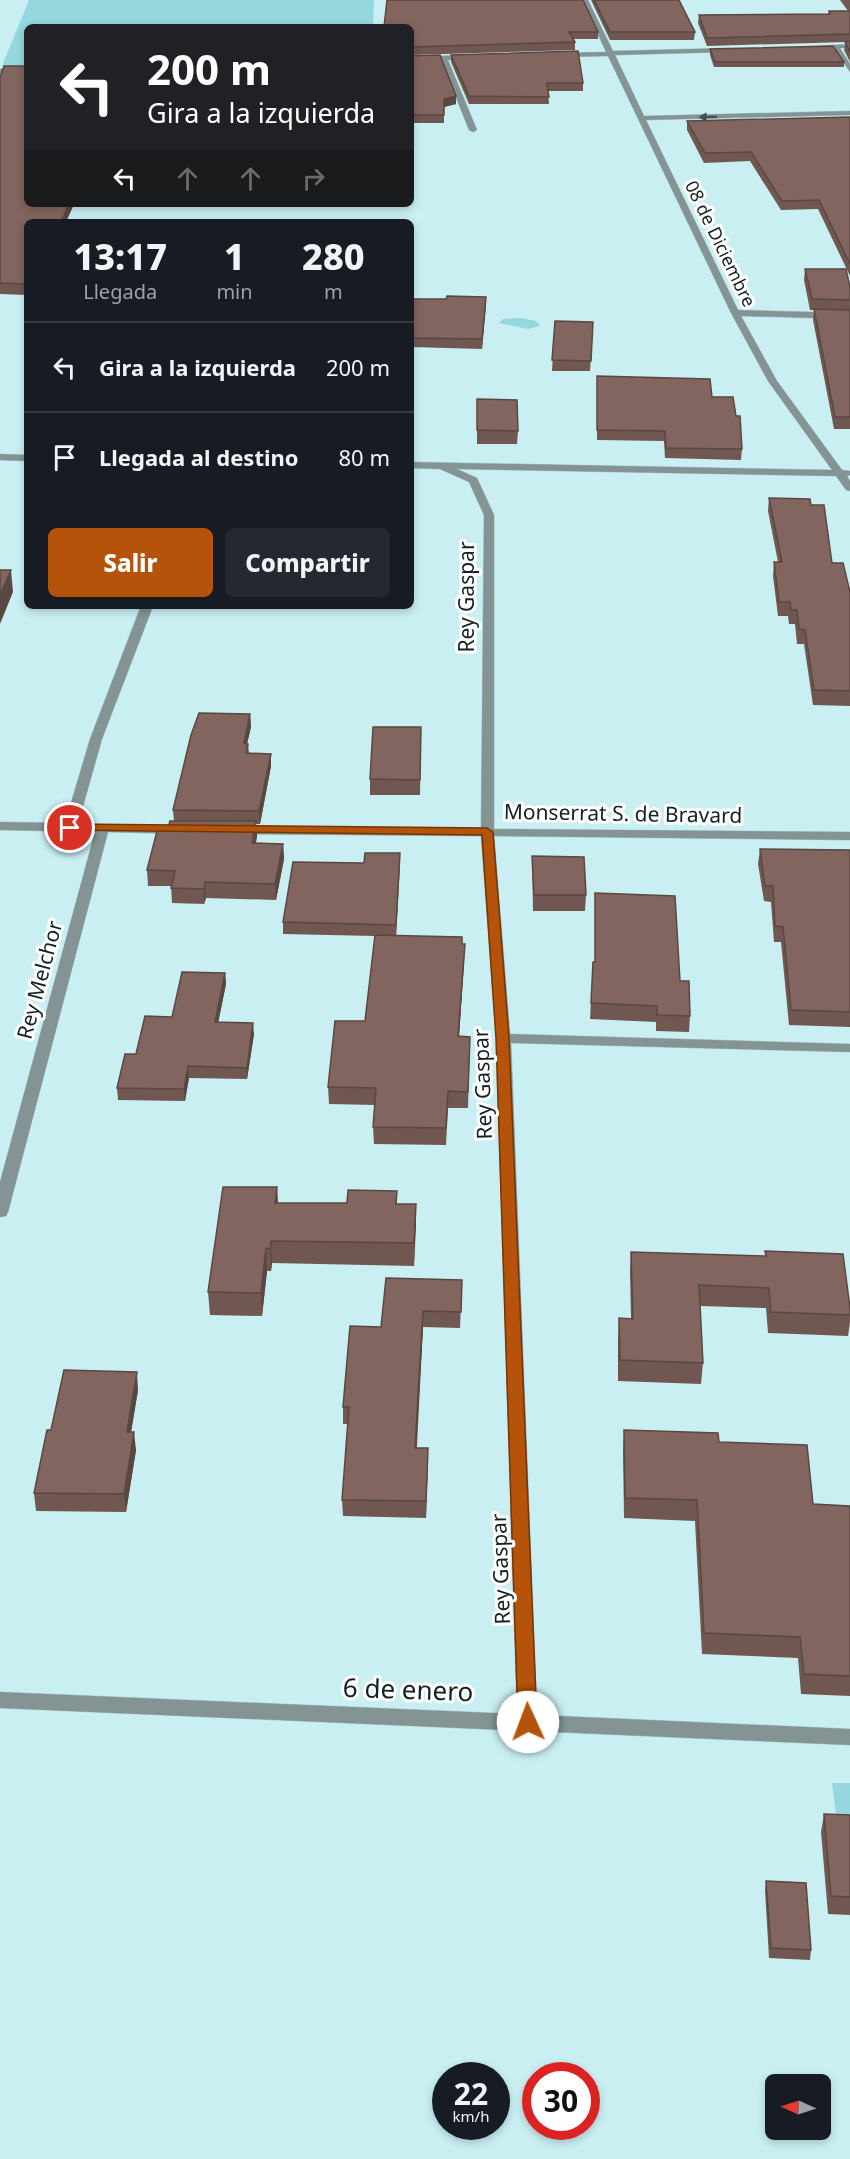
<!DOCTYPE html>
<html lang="es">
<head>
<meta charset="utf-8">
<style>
	:root { --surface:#171b24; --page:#242831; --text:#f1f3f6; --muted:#9ea1a6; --line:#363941; --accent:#b45309 }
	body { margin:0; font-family:"Noto Sans",sans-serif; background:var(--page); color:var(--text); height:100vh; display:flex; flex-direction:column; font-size:22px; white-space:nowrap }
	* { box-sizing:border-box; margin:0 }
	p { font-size:20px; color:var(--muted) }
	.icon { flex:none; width:33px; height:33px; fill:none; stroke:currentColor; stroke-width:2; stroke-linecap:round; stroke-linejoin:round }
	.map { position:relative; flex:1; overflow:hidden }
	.drawer { position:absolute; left:24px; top:219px; width:390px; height:390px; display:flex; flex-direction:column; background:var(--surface); border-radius:9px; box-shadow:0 3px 9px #0003 }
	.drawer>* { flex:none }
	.hud { position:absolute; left:24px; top:24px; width:390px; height:183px; border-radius:9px; box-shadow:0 3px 9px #0003; background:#202124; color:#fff; overflow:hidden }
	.needle { width:39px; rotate:273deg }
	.controls { position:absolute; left:765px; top:2074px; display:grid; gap:12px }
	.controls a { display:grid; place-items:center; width:66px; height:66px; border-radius:9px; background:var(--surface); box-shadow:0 3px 9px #0003; font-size:30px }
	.speed { position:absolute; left:432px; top:2062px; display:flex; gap:12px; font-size:30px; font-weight:700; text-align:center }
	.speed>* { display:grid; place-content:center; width:78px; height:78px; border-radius:50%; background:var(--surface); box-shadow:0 3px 9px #0003; line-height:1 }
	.speed small { font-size:15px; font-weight:400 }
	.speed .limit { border:9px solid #d22; background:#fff; color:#111 }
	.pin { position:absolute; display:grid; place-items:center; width:51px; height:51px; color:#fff; margin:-26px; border:3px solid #fff; border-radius:50%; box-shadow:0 2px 6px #0007 }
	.me { position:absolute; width:66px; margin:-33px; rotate:358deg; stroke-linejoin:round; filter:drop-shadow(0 0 4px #0008) }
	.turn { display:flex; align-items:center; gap:21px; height:126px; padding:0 24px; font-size:27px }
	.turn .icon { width:78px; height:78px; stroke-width:2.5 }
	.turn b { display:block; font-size:42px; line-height:51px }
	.lanes { display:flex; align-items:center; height:57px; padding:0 24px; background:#0003; justify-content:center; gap:30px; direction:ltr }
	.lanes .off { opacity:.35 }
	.eta { display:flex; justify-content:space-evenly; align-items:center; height:102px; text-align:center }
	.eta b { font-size:36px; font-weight:800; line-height:42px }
	.action { display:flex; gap:12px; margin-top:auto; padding:12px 24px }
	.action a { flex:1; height:69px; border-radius:9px; background:var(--accent); color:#fff; font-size:24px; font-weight:800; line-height:69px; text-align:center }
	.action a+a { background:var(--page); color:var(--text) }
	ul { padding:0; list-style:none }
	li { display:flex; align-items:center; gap:18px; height:90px; padding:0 24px; border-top:2px solid var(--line) }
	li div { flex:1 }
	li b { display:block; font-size:22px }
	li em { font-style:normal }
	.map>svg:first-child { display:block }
	.green { fill:#94d7de }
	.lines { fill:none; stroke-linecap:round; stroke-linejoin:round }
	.minor-casing { stroke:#a8cace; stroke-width:1 }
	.minor { fill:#849495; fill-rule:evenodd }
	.wall { fill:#705751 }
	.shaded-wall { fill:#5b4742 }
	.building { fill:#82655e; stroke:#5b4742; stroke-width:1.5 }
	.oneway { fill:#404f51 }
	.route { fill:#b45309; stroke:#753606; stroke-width:1.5 }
	.labels { text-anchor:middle; stroke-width:6; stroke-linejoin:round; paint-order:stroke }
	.far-street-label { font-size:18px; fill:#132123; stroke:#fff }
	.street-label { font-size:21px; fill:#132123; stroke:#fff }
	.near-street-label { font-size:26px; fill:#132123; stroke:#fff }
</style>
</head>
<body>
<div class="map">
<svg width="850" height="2159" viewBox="0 0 850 2159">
	<rect width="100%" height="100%" fill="#c9eff3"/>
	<path class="green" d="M29 0H374L373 27H27V66H2Z
		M521 318 536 321 540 326 528 329 499 323 503 319Z
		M832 1783H850V1921Z"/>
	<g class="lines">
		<g class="minor-casing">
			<path id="minor" d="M582 0H588L613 51 730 48 733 50 730 52 615 55 644 116 850 111V115L646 120 738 310 850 313V319L741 316 777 381 842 470 850 471V475L847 476 850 481V491L846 490 836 476 457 469 477 478 494 515V829L850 832V840L494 836 510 1034 850 1044V1052L511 1043 537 1715 850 1729V1745L0 1708V1692L517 1714 496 1038 481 836 238 834 231 830 238 826 481 828 484 515 469 482 440 469 411 468V462L832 470 768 381 731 313 608 56 559 57 556 55 559 53 606 52Z
				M850 44V48H840L850 64V72L834 48 814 49 811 47Z
				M472 55 474 58 448 60 477 130 473 132 469 130 441 60 411 61V57Z
				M27 68V72L0 73V69Z
				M0 454 27 455V461L0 460Z
				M141 606H153L102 739 78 824 187 826 194 830 187 834 108 832 8 1212 6 1216 0 1217V1182L95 832 0 830V822L65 823 90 739Z"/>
		</g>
		<use href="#minor" class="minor"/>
	</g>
	<path class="wall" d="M591 0H679L695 32 694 40H610Z
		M840 0H850V62L844 50 846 42 707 46 698 23 699 15 828 14 829 11H848Z
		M411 27 598 32V39H574L575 42V50L411 55Z
		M710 49 844 62V67H714L710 55Z
		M451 55 583 83V91H548L549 104H469L451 62Z
		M411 56 456 96V104L444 107V123H411Z
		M0 77 27 204H74L66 222H27V295L0 294Z
		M850 117V276L818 209 781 210 750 161 704 163 687 130V121Z
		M805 269 850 287V429H834L813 320 814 310H810L804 280Z
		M486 297 482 349 411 347V299H446Z
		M555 321 593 322 590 371H552Z
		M597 376 712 397 742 449 741 460 665 458 664 441 597 440Z
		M477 399 518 431 517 444H477Z
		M769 498 811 505 832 563 850 592V706L813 705 804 644H797L795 624H789L788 616H778L773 576 774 562H778L768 511Z
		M250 714 251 727 247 744H248L249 753 271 766 260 824H256L257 836 256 843 283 844 284 859 276 900 206 898 204 904 172 903 171 886H148L147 870 174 821 173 810Z
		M421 727 420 795H370V779Z
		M760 849 850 850V1027L789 1025 781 942H774L771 902 764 901 758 864Z
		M400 853 396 936 462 944 464 961 459 1036 470 1037 468 1108H448L446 1145 374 1144 373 1127 375 1105 329 1104 328 1087 365 1021 375 936 283 934V922L364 863Z
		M532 856 586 895 585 911H533Z
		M595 893 680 981 690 1016 689 1032 656 1031V1022L590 1019 593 962H595Z
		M225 973 226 984 218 1022 254 1034 247 1079 189 1078 185 1101 118 1100 117 1088 136 1054 172 1017Z
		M277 1187 278 1203H347L397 1191V1204H416L414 1266 272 1263 271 1271H267L262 1316 210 1315 208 1292Z
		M765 1251 850 1308V1322L848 1336 768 1333 766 1308 700 1306 703 1363 701 1384 618 1381V1339L619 1318 631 1319 630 1272 631 1252 765 1256Z
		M462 1280 460 1328 423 1327 416 1448H428L426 1518 343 1516 342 1500 348 1424H343V1407L381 1327Z
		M138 1390 131 1432 136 1450 126 1512 36 1511 34 1493 51 1430Z
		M624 1430 719 1442 813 1504 850 1506V1696L801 1694 798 1658 702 1654 695 1521 624 1518 623 1450Z
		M824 1814 850 1815V1915L828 1914 821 1832Z
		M766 1881 811 1950 810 1960 769 1958 765 1890Z"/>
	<path class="shaded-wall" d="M456 96V104L444 107V99Z
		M69 204H74L66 222H61Z
		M486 297V306L482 349V339Z
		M11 570 13 592 0 624V595Z
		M250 714 251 727 244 756V743Z
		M271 754V766L260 824 259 811Z
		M256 821 257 836 253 858 252 843Z
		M283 844 284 859 276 900 275 884Z
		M400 853V864L396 937V925Z
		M205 882 206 898 204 904V889Z
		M465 944 464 961 458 1053V1036Z
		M225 973 226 984 216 1034 215 1022Z
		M253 1023 254 1034 247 1079V1068Z
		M188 1066 189 1078 185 1101 184 1089Z
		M277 1187 278 1210 275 1203Z
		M416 1204V1226L414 1266V1243Z
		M271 1241 272 1263 271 1271 270 1249Z
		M266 1248 267 1271 262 1316 261 1293Z
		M423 1311V1327L416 1464 415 1448Z
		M137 1372 138 1390 128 1450 127 1432Z
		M134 1432 136 1450 126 1512 124 1494Z
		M428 1448V1465L426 1518V1501Z"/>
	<path class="building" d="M387 0H583L598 32H569L575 42 411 47V27H384Z
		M594 0H679L695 32H610Z
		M829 11H850V34L707 38 699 15 830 14Z
		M850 41V52L845 42Z
		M833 46 844 62H715L710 49Z
		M578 51 583 83H547L549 97 469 96 451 55Z
		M440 55 456 96 444 99V115H411V56Z
		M4 66H27V204H69L61 222H27V284L0 283V77Z
		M850 117V264L819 200 782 201 751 152 705 153 687 121Z
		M805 269H846L850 287V300L812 299Z
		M447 296 486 297 482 339 411 338V299H446Z
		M814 309 850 310V417H835Z
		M555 321 593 322 591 361 552 360Z
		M597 376 710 379 712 397H733L736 416H740L742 449 666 448 665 431 597 430Z
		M477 399 517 400 518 431 477 430Z
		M769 498 810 499 811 505H824L832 563H843L850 592V691L814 690 805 630 799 629 797 610H791L790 602H779L774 562H782Z
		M0 570H11L0 595Z
		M199 713 250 714 244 743 248 744 246 753 271 754 259 811 173 810 191 735Z
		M373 727H421L420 780 370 779Z
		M170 821H256L252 843 283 844 275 884 205 882 204 889 171 888 175 871 147 870 157 831H167Z
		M760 849 850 850V1012L791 1010 783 927 775 926 773 886H765Z
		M365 853H400L396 925 283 922 293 862 364 863Z
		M532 856 584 857 586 895H534Z
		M595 893 675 896 680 981H689L690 1016 657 1015V1006L591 1003 593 962H595Z
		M375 935 462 937V944H465L458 1036 470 1037 468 1092 448 1091 446 1128 373 1127 376 1088 328 1087 335 1021H365Z
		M182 972 225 973 215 1022 253 1023 247 1068 188 1066 184 1089 117 1088 125 1054H136L145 1016 172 1017Z
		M223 1187H277L275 1203H347L348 1190 397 1191 396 1204H416L414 1243 271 1241 270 1249 266 1248 261 1293 208 1292Z
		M765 1251 843 1254 850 1308V1315L771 1312 769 1288 699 1285 703 1363 620 1360 619 1318 633 1319 631 1252 766 1256Z
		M386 1278 462 1280 461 1312 423 1311 415 1448H428L426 1501 342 1500 349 1407H343L350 1326 381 1327Z
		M64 1370 137 1372 127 1432H134L124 1494 34 1493 47 1430H51Z
		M624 1430 718 1433 719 1442 807 1445 813 1504 850 1506V1676L804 1674 800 1637 704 1633 697 1500 625 1498Z
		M824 1814 850 1815V1897L831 1896Z
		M766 1881 806 1883 811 1950 771 1948Z"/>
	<defs><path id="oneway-solid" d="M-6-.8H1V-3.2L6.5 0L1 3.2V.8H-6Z" transform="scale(1.5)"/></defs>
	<use class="oneway" href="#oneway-solid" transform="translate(708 117) rotate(179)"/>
	<path class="route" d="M70 824 487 828 493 832 509 1038 537 1722 534 1728 528 1730 521 1728 518 1722 496 1038 482 835 66 830 64 828Z"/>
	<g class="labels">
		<g class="far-street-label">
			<text transform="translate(720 244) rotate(64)" y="6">08 de Diciembre</text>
		</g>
		<g class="street-label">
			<text transform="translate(467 597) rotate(-90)" y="7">Rey Gaspar</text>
			<text transform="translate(623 814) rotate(1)" y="7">Monserrat S. de Bravard</text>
			<text transform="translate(40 980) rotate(-75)" y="7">Rey Melchor</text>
			<text transform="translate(483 1084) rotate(-92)" y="7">Rey Gaspar</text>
			<text transform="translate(501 1569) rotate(-92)" y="7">Rey Gaspar</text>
		</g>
		<g class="near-street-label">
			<text transform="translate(408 1690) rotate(2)" y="9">6 de enero</text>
		</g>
	</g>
</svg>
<div class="controls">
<a><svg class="needle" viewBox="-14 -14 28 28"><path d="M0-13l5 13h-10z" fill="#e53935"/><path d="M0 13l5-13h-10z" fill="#9ea1a6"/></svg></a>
</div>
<div class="speed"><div>22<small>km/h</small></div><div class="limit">30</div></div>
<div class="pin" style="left:70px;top:828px;background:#d93025"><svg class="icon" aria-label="arrive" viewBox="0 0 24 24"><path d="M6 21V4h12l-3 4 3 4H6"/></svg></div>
<svg class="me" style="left:528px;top:1722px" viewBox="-20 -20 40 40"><circle r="19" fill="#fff"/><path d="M0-13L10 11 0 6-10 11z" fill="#b45309"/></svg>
<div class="hud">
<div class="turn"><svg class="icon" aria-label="left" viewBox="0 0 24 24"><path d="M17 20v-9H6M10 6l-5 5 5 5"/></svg><div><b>200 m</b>Gira a la izquierda</div></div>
<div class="lanes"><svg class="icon" aria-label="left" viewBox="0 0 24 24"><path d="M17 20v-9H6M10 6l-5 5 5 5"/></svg><svg class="icon off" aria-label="ahead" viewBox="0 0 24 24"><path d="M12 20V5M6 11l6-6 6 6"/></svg><svg class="icon off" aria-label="ahead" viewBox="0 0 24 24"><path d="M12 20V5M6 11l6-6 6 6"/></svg><svg class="icon off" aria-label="right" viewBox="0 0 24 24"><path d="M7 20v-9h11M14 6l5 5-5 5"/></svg></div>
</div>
<section class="drawer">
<div class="eta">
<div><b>13:17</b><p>Llegada</p></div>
<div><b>1</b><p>min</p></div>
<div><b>280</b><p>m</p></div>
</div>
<ul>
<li><svg class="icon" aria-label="left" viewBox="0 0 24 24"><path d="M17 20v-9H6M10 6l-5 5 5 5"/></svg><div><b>Gira a la izquierda</b></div><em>200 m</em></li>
<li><svg class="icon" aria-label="arrive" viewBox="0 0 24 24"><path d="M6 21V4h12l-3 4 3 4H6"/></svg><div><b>Llegada al destino</b></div><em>80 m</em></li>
</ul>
<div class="action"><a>Salir</a><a>Compartir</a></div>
</section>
</div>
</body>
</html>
